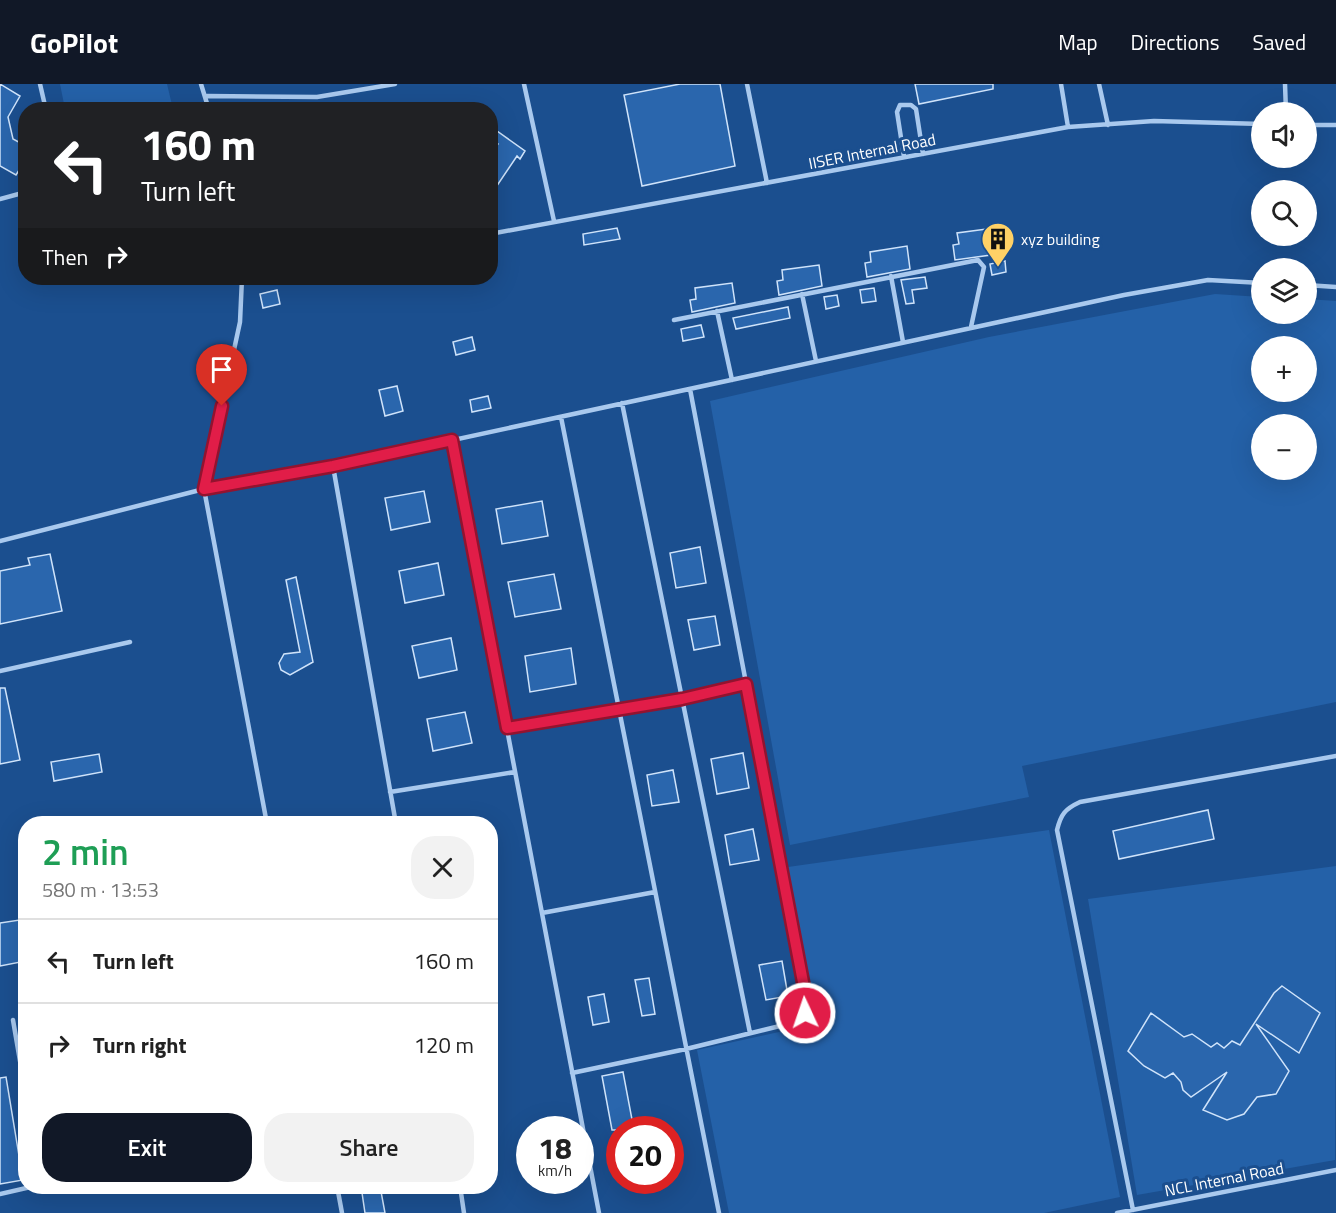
<!DOCTYPE html>
<html lang="en">
<head>
<meta charset="utf-8">
<style>
	:root { --surface:#fff; --page:#f2f2f2; --text:#222; --muted:#767676; --line:#e0e0e0; --accent:#111827 }
	body { margin:0; font-family:"Titillium Web",sans-serif; background:var(--page); color:var(--text); height:100vh; display:flex; flex-direction:column; font-size:22px; white-space:nowrap }
	* { box-sizing:border-box; margin:0 }
	p { font-size:20px; color:var(--muted) }
	.icon { flex:none; width:33px; height:33px; fill:none; stroke:currentColor; stroke-width:2; stroke-linecap:round; stroke-linejoin:round }
	.map { position:relative; flex:1; overflow:hidden }
	.sheet { position:absolute; left:18px; top:732px; width:480px; height:378px; display:flex; flex-direction:column; background:var(--surface); border-radius:24px; box-shadow:0 6px 24px #0002 }
	.sheet>* { flex:none }
	.banner { position:absolute; left:18px; top:18px; width:480px; height:183px; border-radius:24px; box-shadow:0 6px 24px #0002; background:#202124; color:#fff; overflow:hidden }
	.fabs { position:absolute; left:1251px; top:18px; display:grid; gap:12px }
	.fabs a { display:grid; place-items:center; width:66px; height:66px; border-radius:50%; background:var(--surface); box-shadow:0 6px 24px #0002; font-size:30px }
	.speed { position:absolute; left:516px; top:1032px; display:flex; gap:12px; font-size:30px; font-weight:700; text-align:center }
	.speed>* { display:grid; place-content:center; width:78px; height:78px; border-radius:50%; background:var(--surface); box-shadow:0 6px 24px #0002; line-height:1 }
	.speed small { font-size:15px; font-weight:400 }
	.speed .limit { border:9px solid #d22; background:#fff; color:#111 }
	.pin { position:absolute; display:grid; place-items:center; width:51px; height:51px; color:#fff; margin:-62px -26px; border-radius:50% 50% 50% 0; rotate:-45deg; box-shadow:0 0 6px #0007 }
	.pin .icon { rotate:45deg }
	.me { position:absolute; width:66px; margin:-33px; rotate:357deg; stroke-linejoin:round; filter:drop-shadow(0 0 4px #0008) }
	.turn { display:flex; align-items:center; gap:21px; height:126px; padding:0 24px; font-size:27px }
	.turn .icon { width:78px; height:78px; stroke-width:2.5 }
	.turn b { display:block; font-size:42px; line-height:51px }
	.then { display:flex; align-items:center; height:57px; padding:0 24px; background:#0003; gap:12px; font-size:22px }
	.round { display:grid; place-items:center; flex:none; width:63px; height:63px; border-radius:24px; background:var(--page) }
	.summary { display:flex; align-items:center; justify-content:space-between; height:102px; padding:0 24px }
	h1 { font-size:36px; font-weight:600; line-height:45px; color:#1e9e55 }
	.primary-button { display:flex; gap:12px; margin-top:auto; padding:12px 24px }
	.primary-button a { flex:1; height:69px; border-radius:24px; background:var(--accent); color:#fff; font-size:24px; font-weight:600; line-height:69px; text-align:center }
	.primary-button a+a { background:var(--page); color:var(--text) }
	ul { padding:0; list-style:none }
	li { display:flex; align-items:center; gap:18px; height:84px; padding:0 24px; border-top:2px solid var(--line) }
	li div { flex:1 }
	li b { display:block; font-size:22px }
	li em { font-style:normal }
	header { display:flex; align-items:center; gap:36px; box-sizing:border-box; height:84px; padding:0 30px; background:var(--accent); color:#fff }
	header strong { font-size:28px }
	nav { display:flex; gap:33px; margin-inline-start:auto; font-size:21px }
	.map>svg:first-child { display:block }
	.green { fill:#2461a8; fill-rule:evenodd }
	.building { fill:#2a66ad; stroke:#cfe3fa; stroke-width:1.5 }
	.lines { fill:none; stroke-linecap:round; stroke-linejoin:round }
	.service { stroke:#a9c9ee; stroke-width:4.5 }
	.route-casing { stroke:#92132f; stroke-width:15 }
	.route { stroke:#e11d48; stroke-width:10 }
	.labels { text-anchor:middle; stroke-width:6; stroke-linejoin:round; paint-order:stroke }
	.street-label { font-size:16px; fill:#fff; stroke:#1b4f8f }
	.poi-label { font-size:16px; fill:#fff; stroke:#1b4f8f; text-anchor:start }
</style>
</head>
<body>
<header>
<strong>GoPilot</strong>
<nav><a>Map</a><a>Directions</a><a>Saved</a></nav>
</header>
<div class="map">
<svg width="1336" height="1129" viewBox="0 0 1336 1129">
	<rect width="100%" height="100%" fill="#1b4f8f"/>
	<path class="green" d="M60 0H167L173 25H65Z
		M1215 210 1261 213 1262 230H1306L1307 215 1336 217V618L1022 682 1029 713 790 761 710 317 989 253ZM1262 262H1306V308H1262ZM1262 340H1306V386H1262Z
		M1049 746 1120 1113 1044 1129H729L697 966 815 940 788 783Z
		M1336 782 1335 1076 1137 1111 1088 815Z"/>
	<path class="building" d="M0 0 20 12 8 33 13 55 26 62V75L16 91 0 82Z
		M680 0H720L735 82 642 102 624 11Z
		M915 0H993V5L919 20Z
		M490 42 525 67 520 75 517 72 490 112V72L498 60 490 55Z
		M617 144 620 155 584 161 583 150Z
		M994 144 998 170 955 176 953 161 959 160 957 149Z
		M907 162 910 185 867 193 865 179 871 178 870 168Z
		M1005 177 1006 188 992 191 990 180Z
		M819 181 822 202 779 211 777 197 783 196 782 186Z
		M925 193 927 204 912 206 914 219 906 220 901 196Z
		M732 199 735 219 692 228 690 216 696 215 695 204Z
		M874 204 876 217 862 219 860 206Z
		M277 206 280 220 263 224 260 210Z
		M837 211 839 222 826 225 824 213Z
		M788 223 790 234 736 245 733 234Z
		M701 241 704 253 683 257 681 245Z
		M472 253 475 266 456 271 453 258Z
		M397 302 403 327 385 332 379 306Z
		M488 312 491 324 472 328 470 316Z
		M424 407 430 438 391 446 385 414Z
		M542 417 548 452 502 460 496 425Z
		M700 463 706 499 676 504 670 469Z
		M50 470 62 527 0 540V487L30 481 28 474Z
		M438 479 444 511 405 519 399 487Z
		M554 490 561 525 515 533 508 498Z
		M296 493 313 578 290 591 281 586 279 579 284 570 300 568 286 496Z
		M715 532 720 561 694 566 688 536Z
		M451 554 457 586 419 594 412 562Z
		M571 564 576 600 530 608 525 572Z
		M0 604H5L20 676 0 680Z
		M465 628 472 659 433 667 427 635Z
		M743 669 749 704 717 710 711 675Z
		M99 670 102 688 54 697 51 678Z
		M673 686 679 718 652 722 647 691Z
		M1208 726 1214 755 1119 775 1113 747Z
		M753 745 759 776 730 781 725 751Z
		M26 835V877L0 882V839Z
		M782 877 788 912 766 916 759 881Z
		M649 894 655 930 642 932 635 896Z
		M1282 902 1320 929 1299 969 1256 940 1289 987 1276 1010 1257 1013 1244 1030 1227 1036 1203 1026 1227 988 1191 1013 1183 1006 1181 998 1173 989 1165 994 1144 982 1128 967 1151 929 1184 953 1192 950 1211 963 1217 959 1224 964 1232 957 1240 961 1274 909Z
		M604 910 609 938 593 941 588 913Z
		M623 988 634 1046H612L602 992Z
		M6 993 23 1096 0 1100V994Z
		M361 1102H380L385 1129H365Z"/>
	<g class="lines">
		<path class="service" d="M40 0 46 26
			M201 0 209 26
			M524 0 554 137
			M747 0 767 99
			M1061 0 1068 43
			M1099 0 1108 41
			M1285 0 1286 28
			M207 12 317 13 395 0
			M1306 41H1336
			M904 73 897 28 900 21H911L916 25 923 70
			M0 115 26 108
			M490 150 1068 43 1154 37 1262 40
			M891 192 903 258
			M242 194 240 238 204 405 267 740
			M243 198 265 194
			M1306 201 1336 203
			M802 210 816 277
			M717 227 732 296
			M674 236 978 176 984 183 971 243
			M622 319 750 949
			M561 333 719 1129
			M452 356 599 1129
			M333 382 396 740
			M0 457 204 405 333 382 1124 211 1208 196 1262 199
			M0 587 130 558
			M507 644 682 615 746 600
			M390 708 515 688
			M542 829 655 808
			M13 936 26 1012
			M572 989 686 965 792 939 805 929 807 919 690 305
			M337 1102 342 1129
			M460 1102 464 1129
			M0 1110 35 1102
			M1133 1126 1057 746C1061 730 1065 725 1080 718L1336 672
			M1117 1129 1336 1086"/>
	</g>
	<g class="lines">
		<g class="route-casing">
			<path id="route" d="M222 322 204 405 333 382 452 356 507 644 682 615 746 600 807 919 805 929"/>
		</g>
		<use href="#route" class="route"/>
	</g>
	<defs>
		<g id="building-pin" transform="scale(1.725)"><path d="M0 17L-7.5 6A9.5 9.5 0 1 1 7.5 6Z" fill="#ffd166" stroke="#1b4f8f"/><path d="M-4-6H4V6H1V3H-1V6H-4ZM-2.5-4.3h1.7v1.8h-1.7ZM.8-4.3h1.7v1.8H.8ZM-2.5-1h1.7V.8h-1.7ZM.8-1h1.7V.8H.8Z" fill="#111"/></g>
	</defs>
	<g fill-rule="evenodd">
		<use href="#building-pin" x="998" y="155"/>
	</g>
	<g class="labels">
		<g class="street-label">
			<text transform="translate(872 67) rotate(-11)" y="6">IISER Internal Road</text>
			<text transform="translate(1224 1095) rotate(-11)" y="6">NCL Internal Road</text>
		</g>
		<g class="poi-label">
			<text x="1021" y="161">xyz building</text>
		</g>
	</g>
</svg>
<div class="fabs">
<a><svg class="icon" aria-label="sound" viewBox="0 0 24 24"><path d="M4 9h4l5-4v14l-5-4H4zM17 9q2 3 0 6"/></svg></a>
<a><svg class="icon" aria-label="search" viewBox="0 0 24 24"><circle cx="10" cy="10" r="6"/><path d="M15 15l6 6"/></svg></a>
<a><svg class="icon" aria-label="layers" viewBox="0 0 24 24"><path d="M12 4l9 5-9 5-9-5zM3 14l9 5 9-5"/></svg></a>
<a>+</a>
<a>−</a>
</div>
<div class="speed"><div>18<small>km/h</small></div><div class="limit">20</div></div>
<div class="pin" style="left:222px;top:322px;background:#d93025"><svg class="icon" aria-label="arrive" viewBox="0 0 24 24"><path d="M6 21V4h12l-3 4 3 4H6"/></svg></div>
<svg class="me" style="left:805px;top:929px" viewBox="-20 -20 40 40"><circle r="17" fill="#e11d48" stroke="#fff" stroke-width="3"/><path d="M0-11L8 9 0 5-8 9z" fill="#fff"/></svg>
<div class="banner">
<div class="turn"><svg class="icon" aria-label="left" viewBox="0 0 24 24"><path d="M17 20v-9H6M10 6l-5 5 5 5"/></svg><div><b>160 m</b>Turn left</div></div>
<div class="then">Then<svg class="icon" aria-label="right" viewBox="0 0 24 24"><path d="M7 20v-9h11M14 6l5 5-5 5"/></svg></div>
</div>
<section class="sheet">
<div class="summary"><div><h1>2 min</h1><p>580 m · 13:53</p></div><a class="round"><svg class="icon" aria-label="close" viewBox="0 0 24 24"><path d="M6 6l12 12M18 6L6 18"/></svg></a></div>
<ul>
<li><svg class="icon" aria-label="left" viewBox="0 0 24 24"><path d="M17 20v-9H6M10 6l-5 5 5 5"/></svg><div><b>Turn left</b></div><em>160 m</em></li>
<li><svg class="icon" aria-label="right" viewBox="0 0 24 24"><path d="M7 20v-9h11M14 6l5 5-5 5"/></svg><div><b>Turn right</b></div><em>120 m</em></li>
</ul>
<div class="primary-button"><a>Exit</a><a>Share</a></div>
</section>
</div>
</body>
</html>
